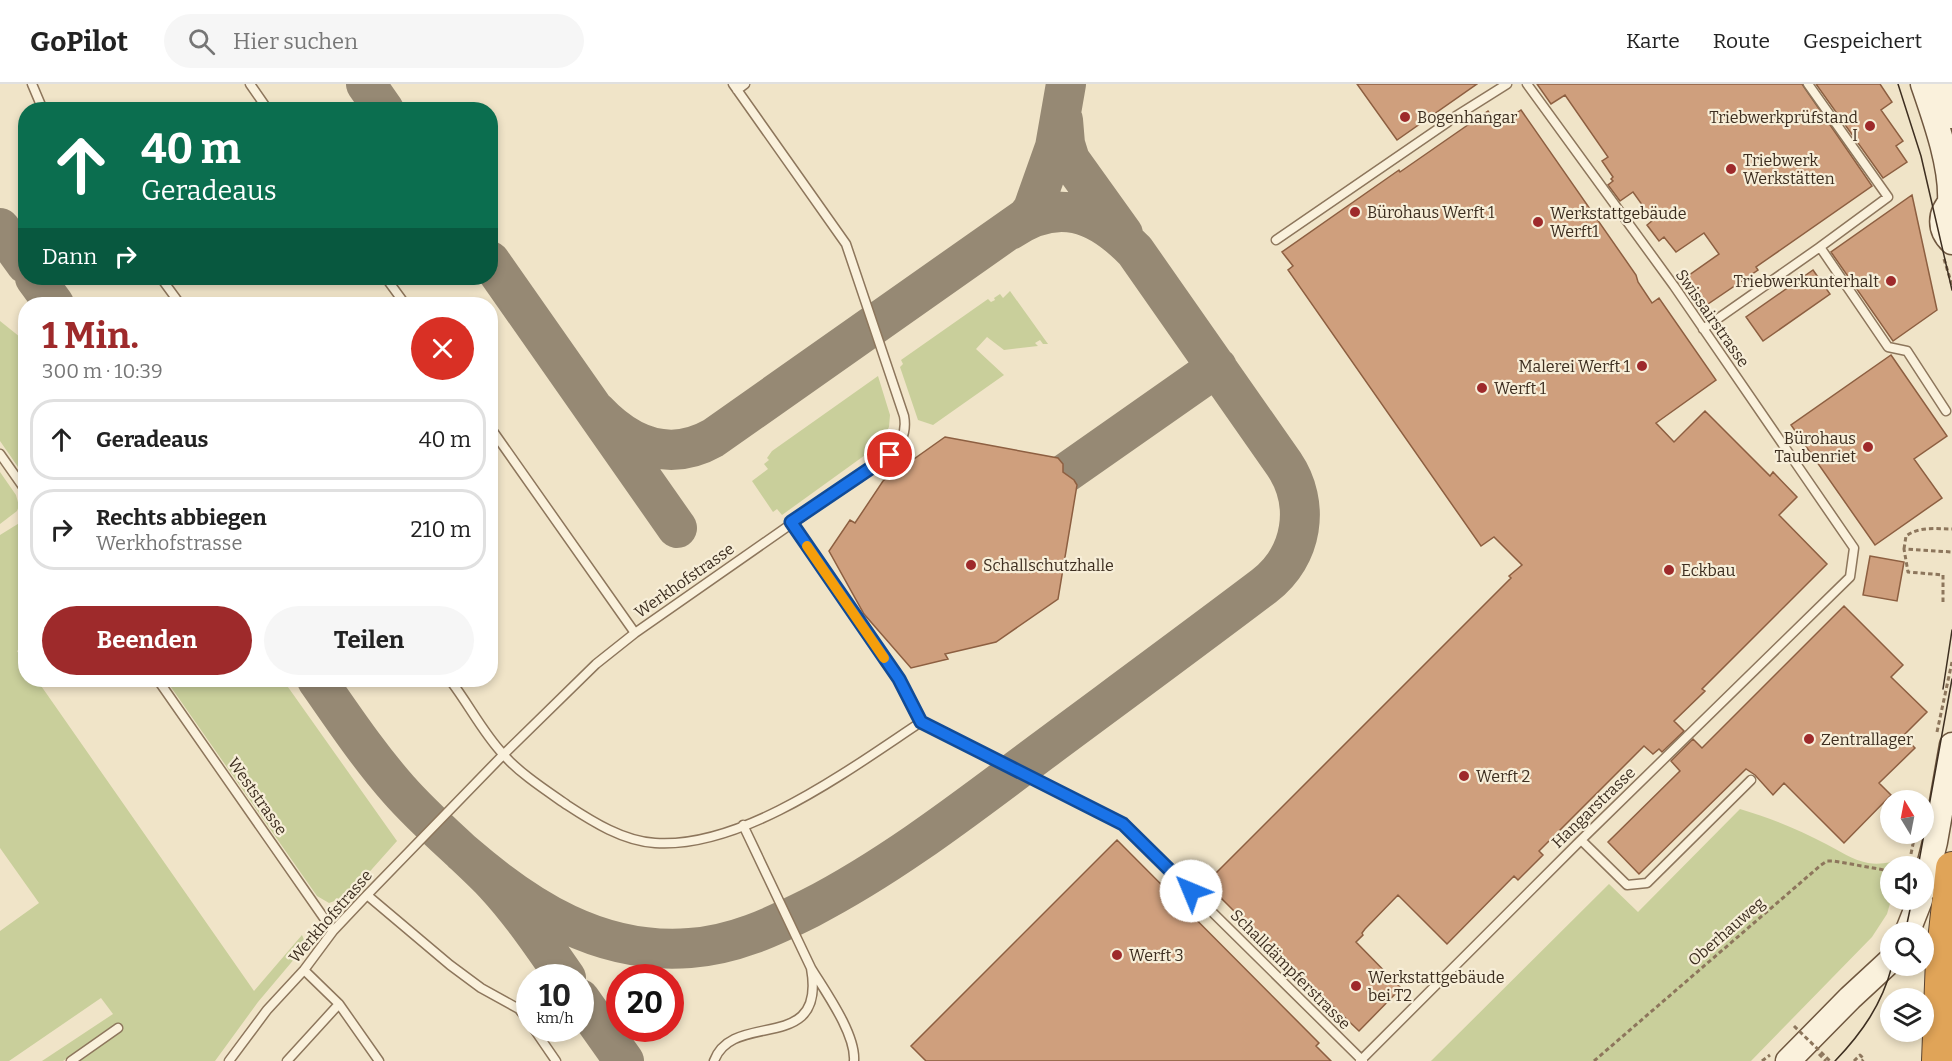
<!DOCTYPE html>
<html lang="de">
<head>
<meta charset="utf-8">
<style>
	:root { --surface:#fff; --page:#f6f6f6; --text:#222; --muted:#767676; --line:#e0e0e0; --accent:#9e2a2b }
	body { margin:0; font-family:Bitter,serif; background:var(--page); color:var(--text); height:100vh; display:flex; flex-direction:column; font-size:22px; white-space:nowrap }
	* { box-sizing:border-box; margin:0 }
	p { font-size:20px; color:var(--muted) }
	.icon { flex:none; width:33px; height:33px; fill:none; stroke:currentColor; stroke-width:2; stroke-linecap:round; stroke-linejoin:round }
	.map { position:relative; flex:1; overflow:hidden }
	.sheet { position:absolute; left:18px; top:213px; width:480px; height:390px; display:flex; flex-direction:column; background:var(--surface); border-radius:24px; box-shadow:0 3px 9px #0003 }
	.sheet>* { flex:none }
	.hud { position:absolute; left:18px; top:18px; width:480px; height:183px; border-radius:24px; box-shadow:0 3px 9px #0003; background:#0b6e4f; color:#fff; overflow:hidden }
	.needle { width:39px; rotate:350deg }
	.controls { position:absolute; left:1880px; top:706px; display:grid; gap:12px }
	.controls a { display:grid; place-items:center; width:54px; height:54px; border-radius:50%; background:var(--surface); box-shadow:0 3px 9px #0003; font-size:30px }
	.speed { position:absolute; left:516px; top:880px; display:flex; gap:12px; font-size:30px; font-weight:700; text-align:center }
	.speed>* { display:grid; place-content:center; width:78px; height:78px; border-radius:50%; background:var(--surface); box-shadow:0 3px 9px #0003; line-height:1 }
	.speed small { font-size:15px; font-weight:400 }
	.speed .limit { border:9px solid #d22; background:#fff; color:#111 }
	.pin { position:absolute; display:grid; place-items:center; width:51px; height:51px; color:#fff; margin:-26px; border:3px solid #fff; border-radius:50%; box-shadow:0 2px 6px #0007 }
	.me { position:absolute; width:66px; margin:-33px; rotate:315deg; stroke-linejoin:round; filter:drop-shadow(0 0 4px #0008) }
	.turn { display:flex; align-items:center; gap:21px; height:126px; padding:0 24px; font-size:27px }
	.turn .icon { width:78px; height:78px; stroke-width:2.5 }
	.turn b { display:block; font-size:42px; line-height:51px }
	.then { display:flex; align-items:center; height:57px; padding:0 24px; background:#0003; gap:12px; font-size:22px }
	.round { display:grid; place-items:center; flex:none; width:63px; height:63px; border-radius:32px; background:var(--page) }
	.summary { display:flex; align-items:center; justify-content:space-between; height:102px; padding:0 24px }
	h1 { font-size:36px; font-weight:700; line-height:45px; color:var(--accent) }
	.cta { display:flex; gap:12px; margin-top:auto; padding:12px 24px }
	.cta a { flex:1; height:69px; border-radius:36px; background:var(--accent); color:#fff; font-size:24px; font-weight:700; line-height:69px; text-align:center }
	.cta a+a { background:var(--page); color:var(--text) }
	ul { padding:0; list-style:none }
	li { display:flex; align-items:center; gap:18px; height:81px; margin:0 12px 9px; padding:0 12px; border:3px solid var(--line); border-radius:24px }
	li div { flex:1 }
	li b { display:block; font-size:22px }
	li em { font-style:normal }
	header { display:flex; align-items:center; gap:36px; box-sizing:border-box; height:84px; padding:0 30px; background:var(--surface); border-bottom:2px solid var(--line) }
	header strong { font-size:28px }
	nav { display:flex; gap:33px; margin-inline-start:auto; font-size:21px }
	.search { width:420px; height:54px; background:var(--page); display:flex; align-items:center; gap:15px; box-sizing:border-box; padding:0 21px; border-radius:33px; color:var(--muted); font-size:22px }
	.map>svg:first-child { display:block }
	.green { fill:#c9cf9b }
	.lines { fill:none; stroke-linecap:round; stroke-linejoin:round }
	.taxiway { stroke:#968974; stroke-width:40 }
	.building { fill:#cf9f7d; stroke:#8d5f41; stroke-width:1.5 }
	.service-casing { stroke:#8d765c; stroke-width:11 }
	.secondary-casing { stroke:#6f573f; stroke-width:27 }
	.motorway-casing { stroke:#5b4430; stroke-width:34 }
	.path { stroke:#8d765c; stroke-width:3; stroke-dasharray:4.5 3; stroke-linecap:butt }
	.service { stroke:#faf1dc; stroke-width:8 }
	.secondary { stroke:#faf1dc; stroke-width:24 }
	.motorway { stroke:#e0a458; stroke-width:32 }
	.tram { stroke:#3d2e20; stroke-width:1.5 }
	.path-bridge { stroke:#8d765c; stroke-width:3; stroke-dasharray:4.5 3; stroke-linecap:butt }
	.route-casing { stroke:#114b97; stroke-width:15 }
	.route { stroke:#1a73e8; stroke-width:10 }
	.slow { stroke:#f59e0b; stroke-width:10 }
	.poi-dot { fill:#9e2a2b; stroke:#f7eed8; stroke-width:2 }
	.labels { text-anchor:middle; stroke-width:4.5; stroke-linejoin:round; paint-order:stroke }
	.poi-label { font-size:16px; fill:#3d2e20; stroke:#f7eed8; text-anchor:start }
	.street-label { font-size:16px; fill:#3d2e20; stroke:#f7eed8 }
</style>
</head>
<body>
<header>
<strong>GoPilot</strong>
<div class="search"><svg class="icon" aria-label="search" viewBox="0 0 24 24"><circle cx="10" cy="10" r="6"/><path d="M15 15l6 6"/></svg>Hier suchen</div>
<nav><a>Karte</a><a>Route</a><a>Gespeichert</a></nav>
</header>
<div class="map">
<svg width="1952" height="977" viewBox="0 0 1952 977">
	<rect width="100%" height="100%" fill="#f0e4c8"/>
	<path class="green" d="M1010 207 1048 260H1043L1040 256 1035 259 1038 262 1004 266 987 253 976 265 1004 291 933 341 918 336 900 283 903 280 901 276 988 215 991 218 995 216 994 214 1000 210 1003 214Z
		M0 237 25 257V393L0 357Z
		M878 292 890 331 889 343 879 361 782 431 777 425 773 428 752 397 768 385 764 380 769 376 767 374 772 367Z
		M0 388 16 411 19 422 17 427 0 440Z
		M21 438H25V561L17 567 25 579 26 596H37L254 907 302 851 306 861 258 918 215 977H80L121 947 116 940 63 977H42L113 930 101 914 9 977H0V847L39 819 0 764V451Z
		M166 596H283L397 757 348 812 329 819 317 812Z
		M1740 725C1770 734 1798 745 1826 760 1840 767 1852 776 1868 779 1881 781 1892 778 1904 775L1901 783H1890L1891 816 1887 830 1872 853 1751 977H1431L1609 800 1638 828Z"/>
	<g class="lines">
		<path class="taxiway" d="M366 0 384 26
			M1063 36 1065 60 1070 76 1123 150
			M0 144 26 180
			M490 177 677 444
			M35 194 54 220
			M596 327C629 362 669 379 713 354L1027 133 1033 125 1055 63 1066 0
			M1020 421 1217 283
			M317 596C343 633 368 671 399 706 428 739 463 767 494 799 521 828 543 861 566 894
			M462 768C528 825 600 871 690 864 734 861 772 843 810 824 893 781 966 724 1041 668 1115 613 1190 558 1264 502 1303 472 1311 420 1284 380L1135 167C1097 128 1058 113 1010 146
			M580 915 624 977"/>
	</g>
	<path class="building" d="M1357 0H1477L1397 56Z
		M1537 0H1802L1872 102 1756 183 1758 186 1705 222 1685 194 1719 170 1704 149 1676 168 1664 153 1659 157 1647 141 1653 136 1633 108 1620 117 1608 101 1613 97 1611 95 1613 93 1602 77 1608 73 1565 11 1551 20Z
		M1816 0H1880L1892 18 1881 26 1903 57 1896 62 1907 78 1883 94Z
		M1521 26 1636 191 1638 198 1652 219 1659 214 1716 296 1656 339 1674 358 1705 327 1770 392 1773 388 1797 413 1779 431 1827 480 1702 605 1705 607 1674 637 1684 647 1662 668 1659 665 1653 670 1644 662 1539 767 1543 771 1518 796 1514 792 1447 860 1398 811 1365 845 1362 849 1363 851 1356 858 1401 904 1359 947 1310 900 1301 894 1206 799 1511 494 1509 492 1522 481 1494 453 1481 462 1288 186 1293 182 1282 168 1399 86 1400 88 1488 27 1498 42Z
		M1912 111 1937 226 1893 257 1831 168Z
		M1813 186 1830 210 1763 257 1746 233Z
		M1891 271 1947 352 1914 375 1942 414 1875 461 1791 341Z
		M945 353 1058 374 1063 380V388L1074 396 1077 401 1058 515 996 558 945 570 948 575 911 584 864 530 829 467 850 436 855 439 883 397Z
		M1870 472 1904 478 1897 517 1863 511Z
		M1844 522 1903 581 1891 593 1927 628 1903 652 1915 664 1879 699 1891 711 1844 759 1784 699 1773 711 1755 691 1746 685 1639 790 1608 758 1680 687 1671 677 1693 655 1702 664Z
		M1117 756 1319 959 1316 962 1331 977H926L911 962Z"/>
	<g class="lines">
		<g class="service-casing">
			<path id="service" d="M32 0 43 26
				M250 0 268 26
				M1808 0 1888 113 1820 163
				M737 6 745 0
				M1453 34 1507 0
				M1276 156 1448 38
				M161 194 180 220
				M386 194 405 220
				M1703 245 1820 163 1888 263 1907 267 1946 327
				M490 343 635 549
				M0 370 26 407
				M791 438 899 595 921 638 1123 740 1363 977
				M158 596 333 847
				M450 596C468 619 483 649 503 670 519 689 547 707 567 721 593 738 623 757 655 759 743 765 850 685 921 638
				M743 741 811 884
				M1581 756 1627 801 1647 799 1751 696
				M367 811 450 881 481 904 519 925 530 939
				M304 886 339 920 379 977
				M534 945 556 977
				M71 977 118 944
				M229 977 267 926 304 886 333 847 367 811 503 671 596 580 635 549 890 371C902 360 907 348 904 332L846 160 733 0
				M287 977 339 920
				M714 977C733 925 827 972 811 884 825 907 856 950 854 977
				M1360 977 1581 756 1850 493 1854 464 1674 202 1527 0"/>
		</g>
		<g class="secondary-casing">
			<path id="secondary" d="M1923 0C1935 35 1952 82 1950 118
				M1942 0 1952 32
				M1952 117C1939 129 1939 146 1952 158
				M1923 806 1935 758 1952 661
				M1907 849 1920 816
				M1788 977 1850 914 1890 877"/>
		</g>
		<g class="motorway-casing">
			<path id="motorway" d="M1938 977 1942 875 1952 784"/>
		</g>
		<path class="path" d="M1944 175 1952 201
			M1904 465 1906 452C1920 442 1936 445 1952 445
			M1943 518V491L1908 488 1904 465 1952 468
			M1937 648 1952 578
			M1911 770 1915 750
			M1819 970 1826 977
			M1594 977 1821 781 1827 777H1834L1890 787
			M1762 977 1770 971
			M1854 977 1860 971 1864 975 1862 977"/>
		<use href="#service" class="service"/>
		<use href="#secondary" class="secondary"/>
		<use href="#motorway" class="motorway"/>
		<path class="tram" d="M1898 0 1921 72 1952 206
			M1943 605 1952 546
			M1918 783 1952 595
			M1905 849 1912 816
			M1835 977C1862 949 1882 920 1892 882"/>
		<path class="path-bridge" d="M1794 942 1830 977"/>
	</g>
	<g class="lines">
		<g class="route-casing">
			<path id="route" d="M890 371 791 438 899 595 921 638 1123 740 1191 807"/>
		</g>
		<use href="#route" class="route"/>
		<path class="slow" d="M807 462 884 574"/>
	</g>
	<g class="poi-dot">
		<circle cx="1405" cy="33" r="6"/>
		<circle cx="1870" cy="42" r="6"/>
		<circle cx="1731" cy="85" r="6"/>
		<circle cx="1355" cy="128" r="6"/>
		<circle cx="1538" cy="138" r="6"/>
		<circle cx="1891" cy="197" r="6"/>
		<circle cx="1642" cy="282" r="6"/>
		<circle cx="1482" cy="304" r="6"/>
		<circle cx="1868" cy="363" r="6"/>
		<circle cx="971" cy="481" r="6"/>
		<circle cx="1669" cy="486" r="6"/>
		<circle cx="1809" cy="655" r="6"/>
		<circle cx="1464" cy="692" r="6"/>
		<circle cx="1117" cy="871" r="6"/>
		<circle cx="1356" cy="902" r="6"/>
	</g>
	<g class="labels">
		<g class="poi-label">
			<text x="1417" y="39">Bogenhangar</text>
			<text x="1858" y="39" text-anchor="end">Triebwerkprüfstand<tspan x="1858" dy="18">I</tspan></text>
			<text x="1743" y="82">Triebwerk<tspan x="1743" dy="18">Werkstätten</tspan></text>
			<text x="1367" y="134">Bürohaus Werft 1</text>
			<text x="1550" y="135">Werkstattgebäude<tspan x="1550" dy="18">Werft1</tspan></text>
			<text x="1879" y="203" text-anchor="end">Triebwerkunterhalt</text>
			<text x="1630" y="288" text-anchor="end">Malerei Werft 1</text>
			<text x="1494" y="310">Werft 1</text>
			<text x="1856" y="360" text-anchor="end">Bürohaus<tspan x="1856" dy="18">Taubenriet</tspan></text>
			<text x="983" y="487">Schallschutzhalle</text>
			<text x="1681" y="492">Eckbau</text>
			<text x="1821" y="661">Zentrallager</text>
			<text x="1476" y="698">Werft 2</text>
			<text x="1129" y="877">Werft 3</text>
			<text x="1368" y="899">Werkstattgebäude<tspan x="1368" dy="18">bei T2</tspan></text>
		</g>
		<g class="street-label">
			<text transform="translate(1713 234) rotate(55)" y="6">Swissairstrasse</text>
			<text transform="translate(684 496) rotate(-35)" y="6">Werkhofstrasse</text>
			<text transform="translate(258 712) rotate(55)" y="6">Weststrasse</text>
			<text transform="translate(1593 723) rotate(-44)" y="6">Hangarstrasse</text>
			<text transform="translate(330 832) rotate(-49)" y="6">Werkhofstrasse</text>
			<text transform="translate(1726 847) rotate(-41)" y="6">Oberhauweg</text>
			<text transform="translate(1291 885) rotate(45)" y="6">Schalldämpferstrasse</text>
		</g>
	</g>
</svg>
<div class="controls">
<a><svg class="needle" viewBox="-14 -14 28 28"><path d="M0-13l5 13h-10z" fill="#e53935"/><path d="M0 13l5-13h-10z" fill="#767676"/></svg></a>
<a><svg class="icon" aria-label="sound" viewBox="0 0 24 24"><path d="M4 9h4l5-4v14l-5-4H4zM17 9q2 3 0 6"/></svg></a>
<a><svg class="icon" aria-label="search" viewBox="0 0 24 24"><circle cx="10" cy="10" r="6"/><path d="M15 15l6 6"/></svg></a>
<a><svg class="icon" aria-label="layers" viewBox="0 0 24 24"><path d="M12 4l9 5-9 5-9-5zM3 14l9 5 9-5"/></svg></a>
</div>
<div class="speed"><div>10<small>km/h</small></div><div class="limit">20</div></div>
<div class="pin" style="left:890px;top:371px;background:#d93025"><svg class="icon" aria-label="arrive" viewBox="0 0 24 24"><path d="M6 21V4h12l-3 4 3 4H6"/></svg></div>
<svg class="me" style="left:1191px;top:807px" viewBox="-20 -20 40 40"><circle r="19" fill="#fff"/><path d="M0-13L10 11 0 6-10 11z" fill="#1a73e8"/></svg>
<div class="hud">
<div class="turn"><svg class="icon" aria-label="ahead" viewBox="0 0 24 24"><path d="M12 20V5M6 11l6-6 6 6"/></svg><div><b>40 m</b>Geradeaus</div></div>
<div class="then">Dann<svg class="icon" aria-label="right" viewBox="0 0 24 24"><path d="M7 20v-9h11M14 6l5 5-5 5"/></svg></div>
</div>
<section class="sheet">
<div class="summary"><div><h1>1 Min.</h1><p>300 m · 10:39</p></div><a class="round" style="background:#d93025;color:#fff"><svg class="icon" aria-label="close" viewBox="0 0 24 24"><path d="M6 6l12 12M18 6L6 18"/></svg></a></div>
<ul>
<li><svg class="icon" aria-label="ahead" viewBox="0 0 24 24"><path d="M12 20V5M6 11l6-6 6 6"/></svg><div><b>Geradeaus</b></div><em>40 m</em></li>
<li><svg class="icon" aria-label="right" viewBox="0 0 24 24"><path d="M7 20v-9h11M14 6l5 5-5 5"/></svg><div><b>Rechts abbiegen</b><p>Werkhofstrasse</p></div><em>210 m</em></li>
</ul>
<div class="cta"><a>Beenden</a><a>Teilen</a></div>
</section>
</div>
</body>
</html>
